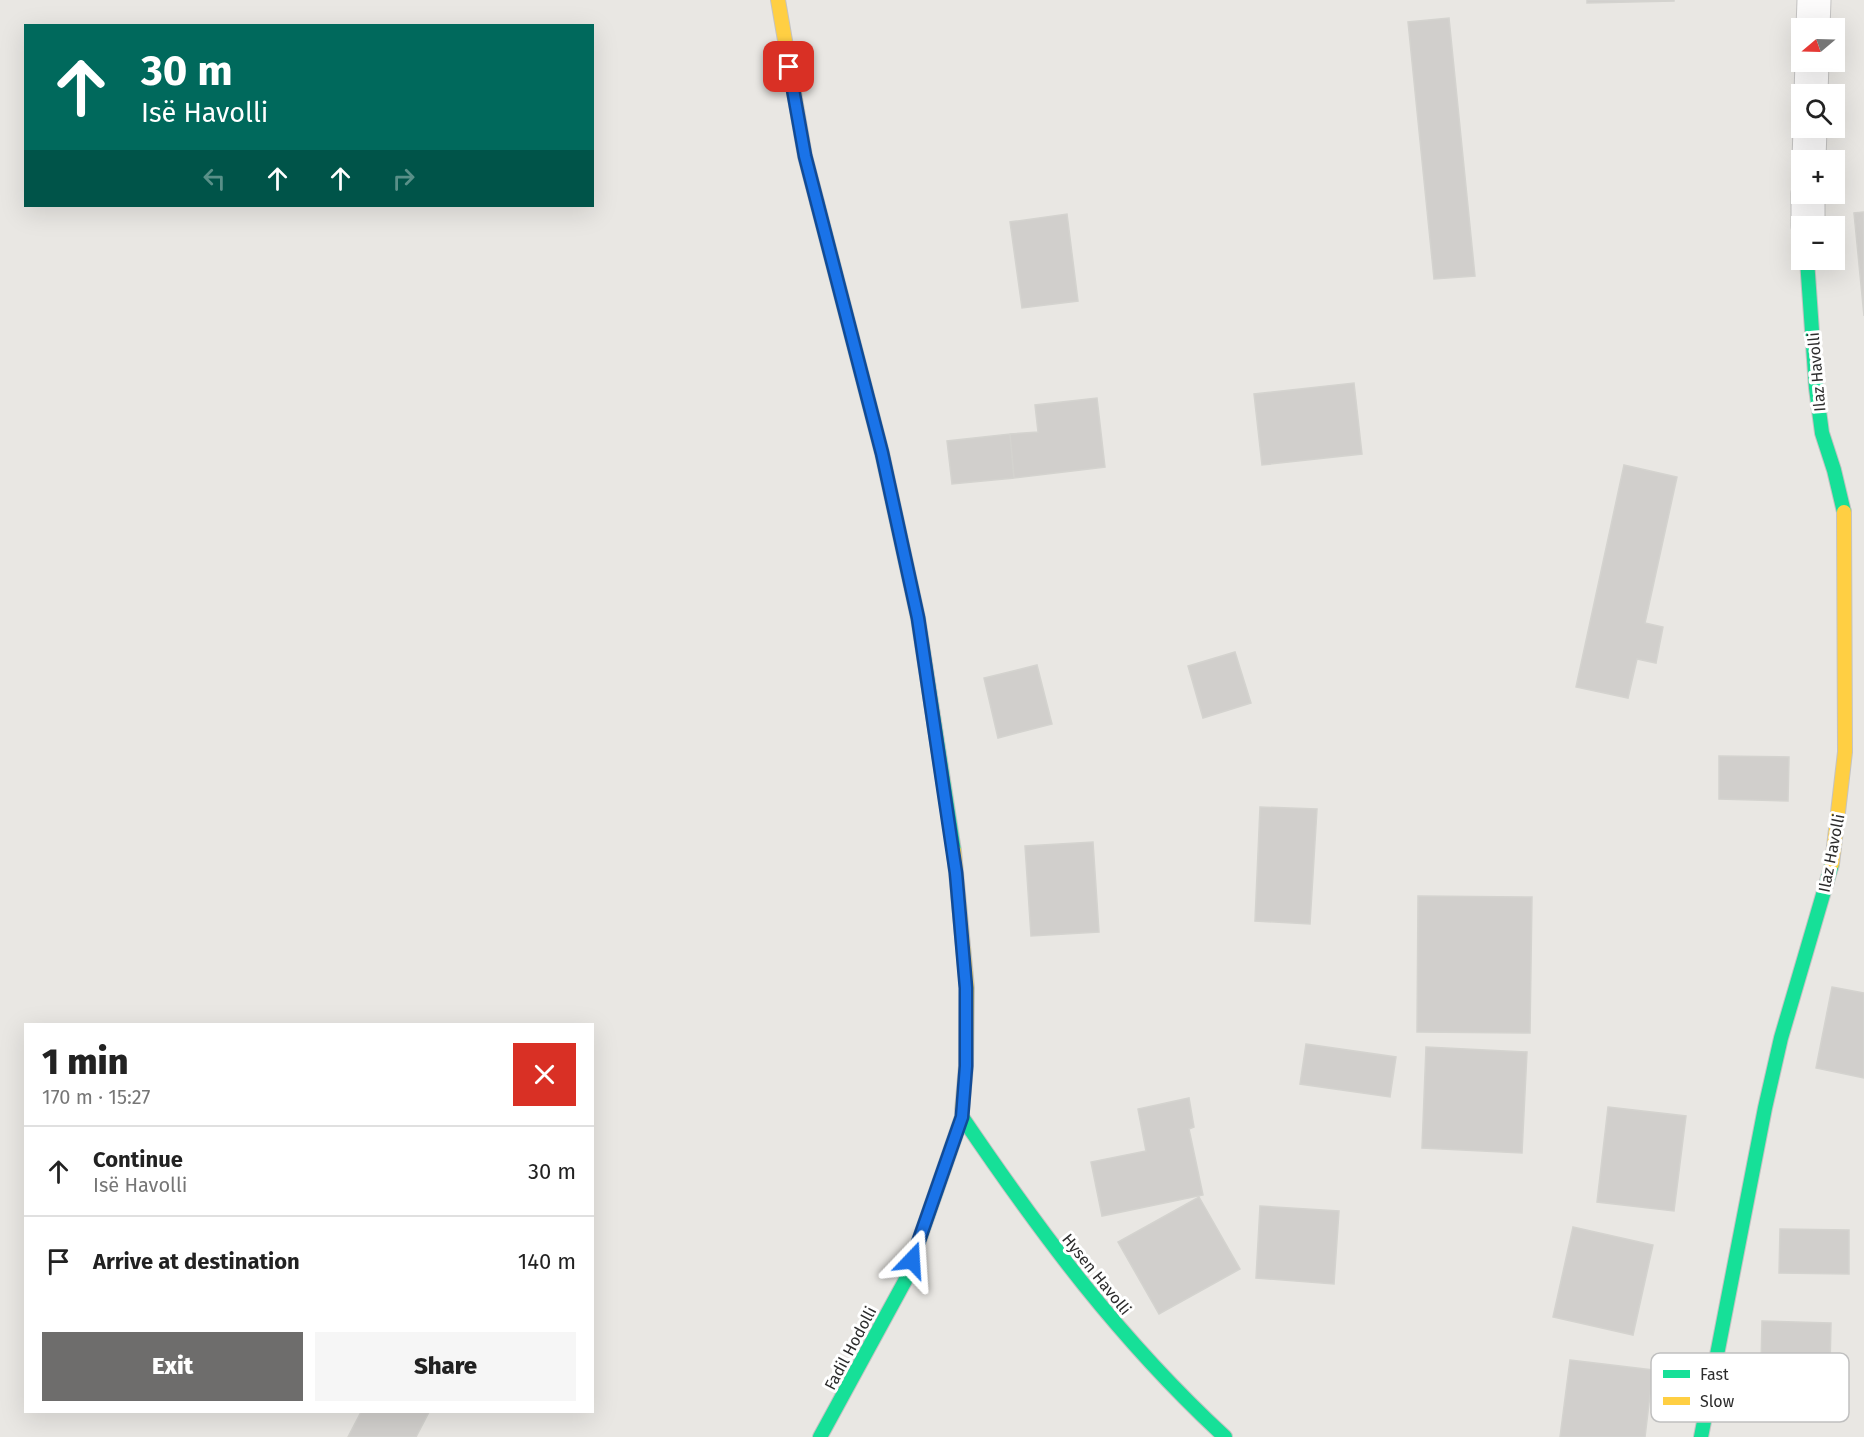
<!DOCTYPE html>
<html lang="en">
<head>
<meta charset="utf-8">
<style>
	:root { --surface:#fff; --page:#f6f6f6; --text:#222; --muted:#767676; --line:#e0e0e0; --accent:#6e6d6c }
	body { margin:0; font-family:"Fira Sans",sans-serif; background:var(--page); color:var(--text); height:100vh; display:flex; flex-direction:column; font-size:22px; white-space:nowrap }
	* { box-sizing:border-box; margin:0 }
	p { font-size:20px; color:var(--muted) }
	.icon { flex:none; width:33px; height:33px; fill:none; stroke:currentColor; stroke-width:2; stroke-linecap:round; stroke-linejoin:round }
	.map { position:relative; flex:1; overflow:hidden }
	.drawer { position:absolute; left:24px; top:1023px; width:570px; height:390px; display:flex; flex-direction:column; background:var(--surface); border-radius:0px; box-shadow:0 6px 24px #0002 }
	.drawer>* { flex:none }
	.guide { position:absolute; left:24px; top:24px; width:570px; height:183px; border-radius:0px; box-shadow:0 6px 24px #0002; background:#00695c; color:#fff; overflow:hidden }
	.needle { width:39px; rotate:251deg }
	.fabs { position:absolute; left:1791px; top:18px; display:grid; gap:12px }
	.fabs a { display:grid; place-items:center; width:54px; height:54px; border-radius:0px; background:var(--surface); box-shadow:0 6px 24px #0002; font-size:30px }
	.pin { position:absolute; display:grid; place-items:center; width:51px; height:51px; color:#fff; margin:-26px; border-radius:12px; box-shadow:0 3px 9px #0006 }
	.me { position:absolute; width:66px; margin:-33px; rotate:20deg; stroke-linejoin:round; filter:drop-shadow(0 0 4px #0008) }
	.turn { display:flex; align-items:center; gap:21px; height:126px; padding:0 18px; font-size:27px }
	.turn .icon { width:78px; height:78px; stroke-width:2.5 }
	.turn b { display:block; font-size:42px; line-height:51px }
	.lanes { display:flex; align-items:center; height:57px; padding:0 18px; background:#0003; justify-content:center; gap:30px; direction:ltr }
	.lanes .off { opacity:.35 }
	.round { display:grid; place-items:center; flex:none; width:63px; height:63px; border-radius:0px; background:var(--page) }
	.headline { display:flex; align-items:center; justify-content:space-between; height:102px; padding:0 18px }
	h1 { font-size:36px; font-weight:800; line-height:45px }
	.button { display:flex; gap:12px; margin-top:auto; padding:12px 18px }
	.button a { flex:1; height:69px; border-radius:0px; background:var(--accent); color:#fff; font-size:24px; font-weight:800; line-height:69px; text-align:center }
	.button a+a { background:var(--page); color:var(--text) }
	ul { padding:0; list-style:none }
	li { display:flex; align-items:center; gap:18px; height:90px; padding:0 18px; border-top:2px solid var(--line) }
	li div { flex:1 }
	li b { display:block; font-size:22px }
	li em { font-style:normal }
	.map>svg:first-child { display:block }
	.building { fill:#d1cfcc; stroke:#d4d3cf; stroke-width:1.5 }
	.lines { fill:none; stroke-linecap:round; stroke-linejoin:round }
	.street-casing { stroke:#c4c3c2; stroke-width:35 }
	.fast-casing { stroke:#c4c3c2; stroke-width:16 }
	.slow-casing { stroke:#c4c3c2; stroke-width:16 }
	.street { stroke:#fcfbfb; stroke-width:33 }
	.fast { stroke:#16e098; stroke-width:14 }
	.slow { stroke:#ffcf43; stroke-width:14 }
	.route-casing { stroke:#114b97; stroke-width:15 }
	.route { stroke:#1a73e8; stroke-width:10 }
	.labels { text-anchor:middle; stroke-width:6; stroke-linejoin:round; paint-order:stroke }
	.street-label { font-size:16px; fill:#2c2c2c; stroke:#fff }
	.key { fill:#fff; stroke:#c0c0c0; stroke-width:1.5 }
	.key-label { font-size:16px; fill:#2c2c2c }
</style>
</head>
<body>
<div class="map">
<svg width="1864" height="1437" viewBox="0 0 1864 1437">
	<rect width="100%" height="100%" fill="#e9e7e3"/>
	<path class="building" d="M1587 0H1674V1L1587 3Z
		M1449 18 1475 276 1434 279 1408 22Z
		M1864 212V316L1854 213Z
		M1067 214 1078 301 1022 308 1010 222Z
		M1354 383 1362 454 1262 465 1254 394Z
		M1097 398 1105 467 1014 478 1010 434 1038 432 1035 405Z
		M1010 434 1014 478 952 484 947 441Z
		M1624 465 1677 477 1645 623 1663 627 1656 663 1637 659 1628 698 1576 687Z
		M1235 652 1251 703 1203 718 1188 666Z
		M1037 665 1052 724 998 738 984 678Z
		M1719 756 1789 757 1788 801 1719 799Z
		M1260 807 1317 809 1310 924 1255 921Z
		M1093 842 1099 932 1031 936 1025 846Z
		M1418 896 1532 897 1530 1033 1417 1032Z
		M1832 987 1864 993V1078L1816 1068Z
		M1306 1044 1396 1057 1390 1097 1300 1084Z
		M1426 1047 1527 1052 1522 1153 1422 1148Z
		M1189 1098 1194 1127 1189 1129 1203 1195 1102 1216 1091 1162 1146 1151 1138 1109Z
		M1608 1107 1686 1116 1674 1211 1597 1202Z
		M1199 1197 1240 1269 1159 1314 1118 1242Z
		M1260 1206 1339 1211 1334 1284 1256 1278Z
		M1573 1227 1653 1245 1633 1335 1553 1317Z
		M1780 1229 1849 1230V1274L1779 1273Z
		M1762 1321 1831 1323 1830 1367 1761 1365Z
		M1570 1360 1653 1370 1645 1437H1560Z
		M361 1412H429L416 1437H348Z"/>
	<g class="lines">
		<g class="street-casing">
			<path id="street" d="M1813 28 1814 0
				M1811 94 1812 62
				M1809 160 1810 128
				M1808 226V194"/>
		</g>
		<g class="fast-casing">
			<path id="fast" d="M817 202 882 453 918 618 954 851
				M1807 260 1816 388 1822 433 1834 470 1844 512
				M962 1117C1042 1235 1120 1340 1225 1437
				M820 1437 905 1281 962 1117V1111
				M1701 1437 1765 1108 1781 1038 1832 864"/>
		</g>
		<g class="slow-casing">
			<path id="slow" d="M778 0 805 156 817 202
				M954 851 967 988 966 1066 962 1111
				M1832 864 1845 752 1844 512"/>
		</g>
		<use href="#street" class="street"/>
		<use href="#fast" class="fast"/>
		<use href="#slow" class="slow"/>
	</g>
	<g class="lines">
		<g class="route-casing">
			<path id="route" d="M789 67 805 156 882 453 918 618 956 873 966 988V1066L962 1117 912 1260"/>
		</g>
		<use href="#route" class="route"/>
	</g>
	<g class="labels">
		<g class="street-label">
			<text transform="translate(1816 372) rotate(-95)" y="6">Ilaz Havolli</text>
			<text transform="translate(1831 853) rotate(-79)" y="6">Ilaz Havolli</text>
			<text transform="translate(1097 1274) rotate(51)" y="6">Hysen Havolli</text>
			<text transform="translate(850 1348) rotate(-62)" y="6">Fadil Hodolli</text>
		</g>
	</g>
	<rect x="1651" y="1353" width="198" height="69" rx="9" class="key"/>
	<rect x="1663" y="1370" width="27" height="8" fill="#16e098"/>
	<rect x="1663" y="1397" width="27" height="8" fill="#ffcf43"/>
	<g class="key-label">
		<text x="1700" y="1380">Fast</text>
		<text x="1700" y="1407">Slow</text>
	</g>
</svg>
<div class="fabs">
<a><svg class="needle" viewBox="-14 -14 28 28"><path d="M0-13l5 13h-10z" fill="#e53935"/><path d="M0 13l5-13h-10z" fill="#767676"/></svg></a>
<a><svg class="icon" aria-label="search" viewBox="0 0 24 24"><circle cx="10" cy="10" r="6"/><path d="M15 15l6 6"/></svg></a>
<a>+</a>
<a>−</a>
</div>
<div class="pin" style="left:789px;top:67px;background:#d93025"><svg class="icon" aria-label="arrive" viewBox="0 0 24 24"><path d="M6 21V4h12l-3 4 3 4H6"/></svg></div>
<svg class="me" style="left:912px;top:1260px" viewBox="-20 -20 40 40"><path d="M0-17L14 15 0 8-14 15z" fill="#1a73e8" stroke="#fff" stroke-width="4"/></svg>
<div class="guide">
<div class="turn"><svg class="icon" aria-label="ahead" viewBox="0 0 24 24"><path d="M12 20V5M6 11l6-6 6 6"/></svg><div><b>30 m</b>Isë Havolli</div></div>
<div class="lanes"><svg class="icon off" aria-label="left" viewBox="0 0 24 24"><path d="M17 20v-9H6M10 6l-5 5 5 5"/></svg><svg class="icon" aria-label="ahead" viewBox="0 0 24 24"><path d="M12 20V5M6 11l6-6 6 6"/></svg><svg class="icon" aria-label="ahead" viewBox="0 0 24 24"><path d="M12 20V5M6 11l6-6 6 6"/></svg><svg class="icon off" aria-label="right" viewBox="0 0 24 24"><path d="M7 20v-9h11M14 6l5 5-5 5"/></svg></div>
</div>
<section class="drawer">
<div class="headline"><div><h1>1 min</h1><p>170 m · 15:27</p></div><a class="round" style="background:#d93025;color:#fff"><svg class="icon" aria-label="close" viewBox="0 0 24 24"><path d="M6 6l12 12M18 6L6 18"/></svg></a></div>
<ul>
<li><svg class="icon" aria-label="ahead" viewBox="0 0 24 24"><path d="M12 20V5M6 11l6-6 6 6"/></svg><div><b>Continue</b><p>Isë Havolli</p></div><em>30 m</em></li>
<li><svg class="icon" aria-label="arrive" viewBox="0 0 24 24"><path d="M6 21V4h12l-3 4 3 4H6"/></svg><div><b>Arrive at destination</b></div><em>140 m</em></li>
</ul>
<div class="button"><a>Exit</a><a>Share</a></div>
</section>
</div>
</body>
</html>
